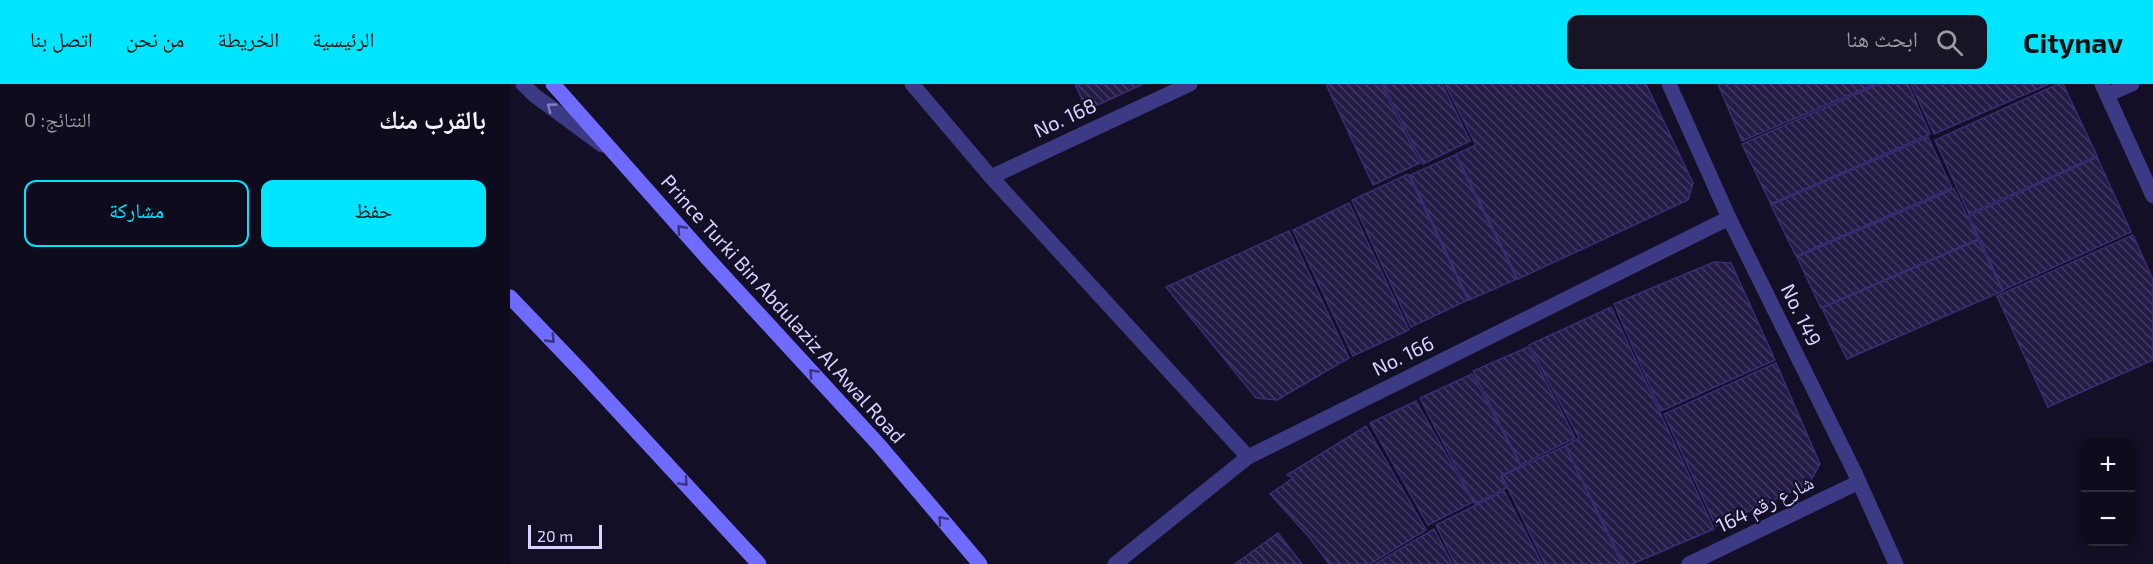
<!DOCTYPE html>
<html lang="ar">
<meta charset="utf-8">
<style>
body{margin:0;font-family:"Exo 2","Noto Naskh Arabic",sans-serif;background:#171425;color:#f1f3f6;direction:rtl}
.controls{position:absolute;right:18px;bottom:18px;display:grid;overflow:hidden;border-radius:12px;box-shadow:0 3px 9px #0003}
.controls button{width:54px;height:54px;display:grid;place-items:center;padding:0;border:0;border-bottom:2px solid #2e2b3b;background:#0e0b1c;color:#f1f3f6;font:30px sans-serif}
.scale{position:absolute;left:18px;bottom:15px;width:74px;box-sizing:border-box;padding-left:6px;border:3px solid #d9d4ff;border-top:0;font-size:16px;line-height:21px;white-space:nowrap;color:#d9d4ff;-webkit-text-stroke:4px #130f26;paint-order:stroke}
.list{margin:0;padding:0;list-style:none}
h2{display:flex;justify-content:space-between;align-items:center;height:78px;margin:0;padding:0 24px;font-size:26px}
h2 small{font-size:20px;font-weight:400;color:#9b9ba3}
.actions{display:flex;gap:12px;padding:18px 24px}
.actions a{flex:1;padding:14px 0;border:2px solid #00e5ff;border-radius:12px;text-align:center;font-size:21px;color:#00e5ff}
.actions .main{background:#00e5ff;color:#111}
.icon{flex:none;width:33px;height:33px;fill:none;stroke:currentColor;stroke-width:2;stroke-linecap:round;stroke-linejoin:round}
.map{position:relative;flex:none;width:1643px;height:480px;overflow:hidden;direction:ltr}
header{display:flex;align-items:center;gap:36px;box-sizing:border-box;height:84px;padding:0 30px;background:#00e5ff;color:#111}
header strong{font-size:28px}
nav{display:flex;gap:33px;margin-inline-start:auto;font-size:21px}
.search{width:420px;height:54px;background:#171425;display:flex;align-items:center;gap:15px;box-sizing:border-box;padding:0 21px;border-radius:12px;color:#9b9ba3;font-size:22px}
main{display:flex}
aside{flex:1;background:#0e0b1c}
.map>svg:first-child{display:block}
</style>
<header>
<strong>Citynav</strong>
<div class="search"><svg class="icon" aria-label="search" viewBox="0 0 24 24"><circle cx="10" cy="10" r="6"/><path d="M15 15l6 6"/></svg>ابحث هنا</div>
<nav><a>الرئيسية</a><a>الخريطة</a><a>من نحن</a><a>اتصل بنا</a></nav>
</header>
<main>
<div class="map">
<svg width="1643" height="480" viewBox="0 0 1643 480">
<defs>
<pattern id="building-back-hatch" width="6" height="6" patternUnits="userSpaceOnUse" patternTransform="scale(1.5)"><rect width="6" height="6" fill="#241b47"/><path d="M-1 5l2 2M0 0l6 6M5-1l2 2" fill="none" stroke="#433b63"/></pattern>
</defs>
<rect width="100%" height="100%" fill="#130f26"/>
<g fill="url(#building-back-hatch)" stroke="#3b2d73" stroke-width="1.5">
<polygon points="565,0 633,0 577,26"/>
<polygon points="816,0 871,0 910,79 863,101"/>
<polygon points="873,0 932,0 960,57 913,80"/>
<polygon points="935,0 1136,0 1183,99 1178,116 1008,195 946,70 966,61"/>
<polygon points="1208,0 1365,0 1232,57"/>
<polygon points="1369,0 1398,0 1420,50 1261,120 1232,60"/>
<polygon points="1401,0 1539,0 1424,50"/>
<polygon points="1548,0 1553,0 1587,72 1459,130 1425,56"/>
<polygon points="1418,53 1442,104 1286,172 1261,121"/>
<polygon points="945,71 1007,195 959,216 900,91"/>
<polygon points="1587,73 1621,148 1493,206 1459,132"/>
<polygon points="898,90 958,216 901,243 842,116"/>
<polygon points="1444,105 1468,155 1311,224 1287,173"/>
<polygon points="839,119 899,246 843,272 783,146"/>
<polygon points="779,147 839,274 767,316 746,314 656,203"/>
<polygon points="1623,151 1643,196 1643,276 1538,323 1487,212"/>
<polygon points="1468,156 1493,207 1337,275 1312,224"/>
<polygon points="1204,178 1221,179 1265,276 1151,327 1104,220"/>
<polygon points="1101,223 1204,445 1122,480 1114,480 1055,362 1069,354 1019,261"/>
<polygon points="1018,263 1065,354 1011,381 963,287"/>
<polygon points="1266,279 1310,380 1299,400 1206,442 1154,330"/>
<polygon points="962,290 1011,382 991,392 996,404 965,420 910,314"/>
<polygon points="906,317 963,418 918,441 860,339"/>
<polygon points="856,342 916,446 860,480 819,480 799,453 760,410 783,394 777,391"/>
<polygon points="1055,362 1112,480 1035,480 992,392"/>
<polygon points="994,407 1032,480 945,480 926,441"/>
<polygon points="924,445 942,480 865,480"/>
<polygon points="768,449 792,480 725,480"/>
</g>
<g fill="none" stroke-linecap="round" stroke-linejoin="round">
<g stroke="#3d3a85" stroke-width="15">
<polyline points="402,0 481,93 738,373"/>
<polyline points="1159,0 1219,134 1344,387 1386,480"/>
<polyline points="1592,0 1643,112"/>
<polyline points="1597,11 1622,0"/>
<polyline points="481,93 680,0"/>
<polyline points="605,480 738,373 1219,134"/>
<polyline points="1179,480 1349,398"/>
</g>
<polyline stroke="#3d3a85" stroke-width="15" points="13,0 24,11 92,61"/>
<g stroke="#6f6bff" stroke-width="15">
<polyline points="43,0 199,176 369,361 470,480"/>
<polyline points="0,213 71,287 249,480"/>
</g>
</g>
<defs><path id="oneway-chevron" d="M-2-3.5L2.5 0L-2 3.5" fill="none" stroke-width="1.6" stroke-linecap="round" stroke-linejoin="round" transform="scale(1.5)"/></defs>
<use stroke="#837fbc" href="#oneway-chevron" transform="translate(41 23) rotate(-144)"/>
<g stroke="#38347d">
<use href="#oneway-chevron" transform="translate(171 145) rotate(-132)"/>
<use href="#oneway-chevron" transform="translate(41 255) rotate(46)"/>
<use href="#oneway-chevron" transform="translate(303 289) rotate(-133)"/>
<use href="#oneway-chevron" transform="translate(174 398) rotate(47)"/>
<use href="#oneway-chevron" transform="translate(432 436) rotate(-130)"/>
</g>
<g text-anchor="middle" stroke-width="4.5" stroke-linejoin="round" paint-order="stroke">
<g font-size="20" fill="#d9d4ff" stroke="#130f26">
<text transform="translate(555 34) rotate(-25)" y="7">No. 168</text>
<text transform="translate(273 225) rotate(48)" y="7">Prince Turki Bin Abdulaziz Al Awal Road</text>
<text transform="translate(1291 231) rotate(64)" y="7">No. 149</text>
<text transform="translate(893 272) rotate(-26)" y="7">No. 166</text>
<text transform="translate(1255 420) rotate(-26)" y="7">شارع رقم 164</text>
</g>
</g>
</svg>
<div class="controls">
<button>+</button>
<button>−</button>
</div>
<div class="scale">20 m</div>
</div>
<aside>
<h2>بالقرب منك<small>النتائج: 0</small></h2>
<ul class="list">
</ul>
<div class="actions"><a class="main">حفظ</a><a>مشاركة</a></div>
</aside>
</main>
